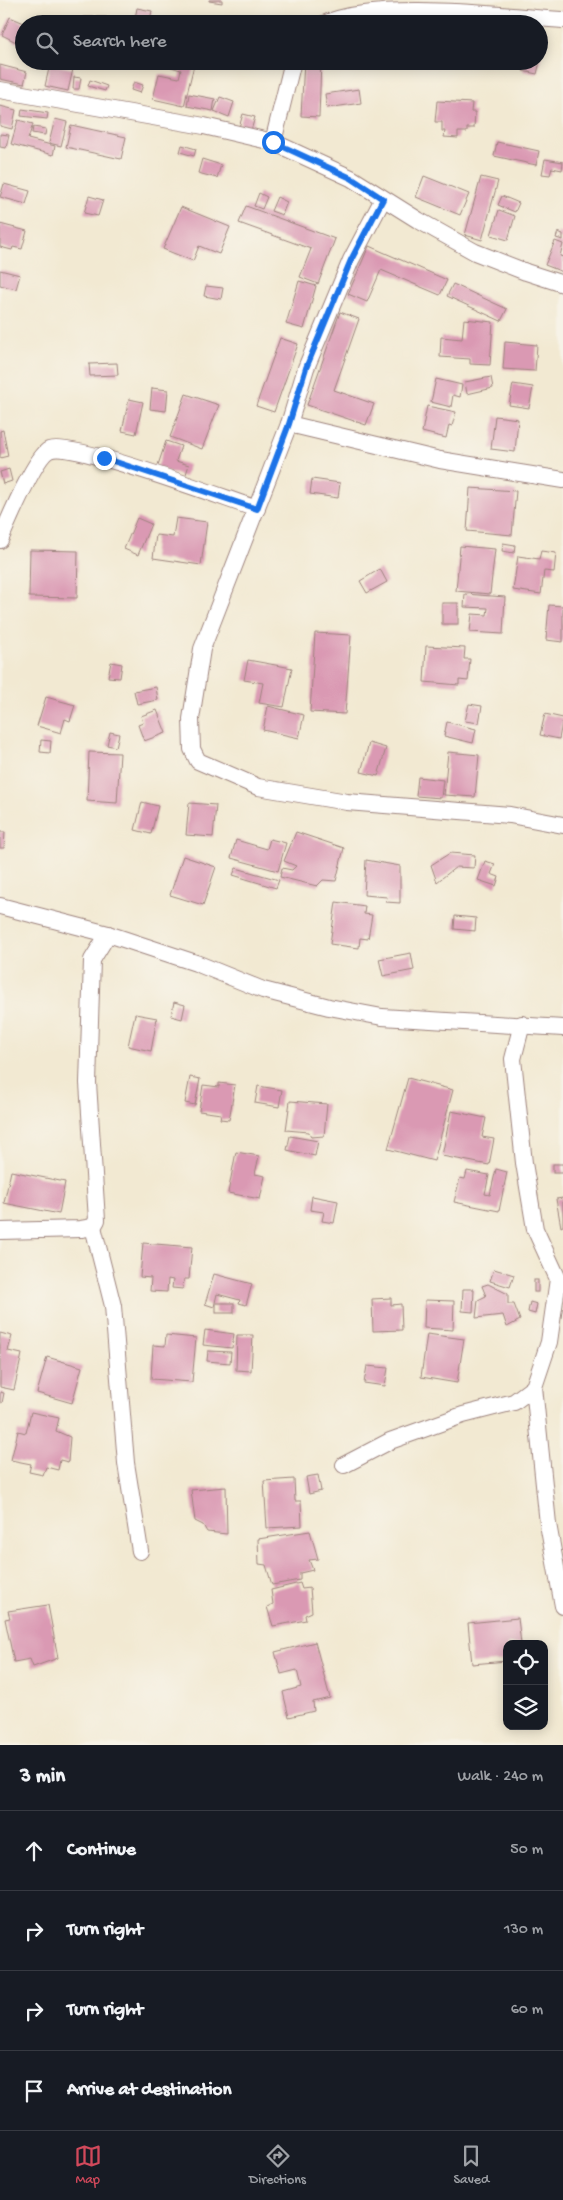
<!DOCTYPE html>
<meta charset="utf-8">
<style>
body{margin:0;font-family:"Gochi Hand",sans-serif;background:#20242c;color:#f1f3f6}
.controls{position:absolute;right:15px;bottom:15px;display:grid;overflow:hidden;border-radius:10px;box-shadow:0 2px 12px #0003}
.controls button{width:45px;height:45px;display:grid;place-items:center;padding:0;border:0;border-bottom:1px solid #363941;background:#171b24;color:#f1f3f6;font:25px sans-serif}
.stop{position:absolute;width:15px;height:15px;margin:-11px;border:4px solid #1a73e8;border-radius:50%;background:#fff}
.stop.end{background:#1a73e8;border-color:#fff;box-shadow:0 1px 5px #0008}
.list{margin:0;padding:0;list-style:none}
h2{display:flex;justify-content:space-between;align-items:center;height:65px;margin:0;padding:0 20px;font-size:21px}
h2 small{font-size:16px;font-weight:400;color:#9ea1a6}
.list li{display:grid;grid-template-columns:32px 1fr auto;gap:15px;align-items:center;box-sizing:border-box;height:80px;padding:0 20px;border-top:1px solid #363941}
.list b{display:block;font-size:19px;white-space:nowrap}
.list em{font-size:16px;font-style:normal;color:#9ea1a6}
.icon{flex:none;width:28px;height:28px;fill:none;stroke:currentColor;stroke-width:2;stroke-linecap:round;stroke-linejoin:round}
.map{position:relative;flex:none;width:563px;height:1745px;overflow:hidden}
.search{position:absolute;background:#171b24;box-shadow:0 2px 12px #0003;left:15px;right:15px;top:15px;height:55px;display:flex;align-items:center;gap:12px;box-sizing:border-box;padding:0 18px;border-radius:28px;color:#9ea1a6;font-size:19px}
.sheet{height:385px;background:#171b24}
nav{display:flex;justify-content:space-around;align-items:center;box-sizing:border-box;height:70px;border-top:1px solid #363941;background:#171b24;font-size:14px;color:#9ea1a6}
nav a{display:grid;justify-items:center;gap:2px}
nav .on{color:#d1495b}
.map>svg:first-child{display:block}
</style>
<div class="map">
<svg width="563" height="1745" viewBox="0 0 563 1745">
<rect width="100%" height="100%" fill="#f7f3e8"/>
<filter id="ink" filterUnits="userSpaceOnUse"><feTurbulence type="fractalNoise" baseFrequency=".02" numOctaves="2"/><feDisplacementMap in="SourceGraphic" scale="10" xChannelSelector="R" yChannelSelector="G"/><feConvolveMatrix kernelMatrix="1 2 1 2 8 2 1 2 1" color-interpolation-filters="sRGB"/></filter>
<filter id="wash" filterUnits="userSpaceOnUse"><feTurbulence type="fractalNoise" baseFrequency=".0096" numOctaves="4" result="noise"/><feDisplacementMap in="SourceGraphic" scale="20" xChannelSelector="R" yChannelSelector="G"/><feGaussianBlur stdDeviation="1.12" result="paint"/><feColorMatrix in="noise" values="0 0 0 0 0 0 0 0 0 0 0 0 0 0 0 0 0 1.4 0 .05"/><feComposite in="paint" operator="in"/></filter>
<g filter="url(#wash)">
<rect width="100%" height="100%" fill="#f2e9d2"/>
<g id="blocks">
<g fill="#da99b3">
<polygon points="209,0 222,0 222,3 209,1"/>
<polygon points="137,8 152,11 149,24 134,24"/>
<polygon points="10,17 24,23 24,31 18,43 2,35"/>
<rect x="84" y="17" width="22" height="7"/>
<polygon points="539,52 542,53 537,74 523,71 525,61 539,61"/>
<polygon points="172,61 195,61 184,106 153,99 159,74 179,78 181,70 171,67"/>
<polygon points="225,61 240,61 239,65"/>
<polygon points="304,61 321,61 319,117 301,116"/>
<polygon points="50,64 73,69 68,91 45,86"/>
<polygon points="0,65 27,72 24,84 0,79"/>
<polygon points="74,77 81,78 79,89 73,89"/>
<polygon points="90,80 107,86 105,91 88,86"/>
<polygon points="134,82 143,85 140,93 131,90"/>
<polygon points="359,89 361,103 327,108 325,94"/>
<polygon points="189,94 215,99 213,111 187,106"/>
<polygon points="220,97 234,102 229,117 214,111"/>
<polygon points="437,101 472,103 471,112 475,112 474,128 467,128 467,132 458,132 458,138 444,137 445,131 442,131 442,122 435,122"/>
<polygon points="0,106 16,110 12,129 0,126"/>
<polygon points="22,109 48,113 47,119 21,116"/>
<polygon points="243,114 255,117 249,137 237,134"/>
<polygon points="55,119 67,122 61,146 49,143"/>
<polygon points="18,120 33,124 28,139 55,146 53,155 11,144"/>
<polygon points="71,125 126,137 121,159 66,147"/>
<polygon points="33,127 46,129 45,135 32,133"/>
<polygon points="0,134 9,135 6,148 0,147"/>
<polygon points="497,142 539,151 536,165 494,156"/>
<polygon points="182,145 196,149 194,156 180,152"/>
<polygon points="202,159 221,165 217,178 198,173"/>
<polygon points="545,159 563,162 562,170 552,168 550,175 542,174"/>
<polygon points="424,176 469,194 460,215 416,197"/>
<polygon points="481,177 498,181 482,240 465,235"/>
<polygon points="4,184 30,191 26,204 0,197"/>
<polygon points="259,193 267,197 262,209 254,206"/>
<polygon points="89,196 103,200 98,216 84,213"/>
<polygon points="502,196 519,203 515,212 498,205"/>
<polygon points="277,197 287,202 282,215 271,211"/>
<polygon points="246,206 335,239 318,284 300,277 311,249 239,223"/>
<polygon points="181,207 230,227 219,254 199,246 193,261 163,249"/>
<polygon points="499,210 515,216 508,240 491,235"/>
<polygon points="0,224 27,231 22,249 13,247 12,250 0,247"/>
<polygon points="558,232 563,234 563,240 556,238"/>
<polygon points="555,241 563,244 560,256 563,257 563,272 545,265"/>
<polygon points="369,246 447,280 440,295 381,270 367,302 348,294"/>
<polygon points="0,270 20,275 16,289 0,285"/>
<polygon points="299,281 316,286 304,329 286,324"/>
<polygon points="453,284 507,309 501,321 447,296"/>
<polygon points="206,286 223,288 221,299 204,296"/>
<polygon points="340,312 359,319 334,390 374,404 366,425 307,405"/>
<polygon points="464,319 493,322 490,365 470,364 470,359 440,357 441,337 462,339"/>
<polygon points="280,338 298,344 274,412 256,406"/>
<polygon points="505,342 537,345 535,371 503,369"/>
<polygon points="117,363 118,375 90,376 89,364"/>
<polygon points="491,377 493,388 467,394 465,382"/>
<polygon points="436,379 462,385 460,397 453,395 451,407 431,402"/>
<polygon points="513,384 533,387 529,408 509,405"/>
<polygon points="152,388 168,390 166,411 150,409"/>
<polygon points="186,394 219,405 202,449 170,437"/>
<polygon points="129,399 143,402 136,434 122,431"/>
<polygon points="427,406 456,412 452,426 449,425 446,438 422,432"/>
<polygon points="495,416 518,419 515,452 491,449"/>
<polygon points="3,430 8,456 0,458 0,431"/>
<polygon points="166,441 181,446 176,461 189,465 185,477 157,468"/>
<polygon points="9,469 12,481 3,484 0,472"/>
<polygon points="312,479 340,483 338,498 310,494"/>
<polygon points="470,488 516,491 512,535 467,531"/>
<polygon points="137,518 151,524 138,555 124,549"/>
<polygon points="176,518 207,522 201,565 153,558 156,535 173,537"/>
<polygon points="503,543 515,545 514,553 502,551"/>
<polygon points="460,546 495,549 490,594 456,591"/>
<polygon points="30,550 78,551 77,598 29,597"/>
<polygon points="541,551 556,553 554,572 544,571 541,594 513,590 518,556 539,559"/>
<polygon points="380,569 387,582 367,593 360,581"/>
<polygon points="465,594 505,597 503,634 470,632 472,614 487,615 488,608 464,607"/>
<rect x="442" y="603" width="16" height="21"/>
<polygon points="549,605 563,606 563,642 546,640"/>
<polygon points="315,633 351,635 345,714 310,712"/>
<polygon points="426,646 465,648 464,659 470,659 468,681 459,680 459,685 424,682"/>
<polygon points="248,660 292,668 284,707 259,703 263,683 244,680"/>
<polygon points="111,662 122,664 120,678 108,677"/>
<polygon points="156,687 158,700 137,704 134,691"/>
<polygon points="46,697 75,705 70,721 65,719 61,733 37,726"/>
<polygon points="469,704 482,706 479,723 465,721"/>
<polygon points="268,706 304,715 299,738 263,730"/>
<polygon points="157,710 166,733 144,741 138,725 143,723 141,716"/>
<polygon points="545,714 563,718 559,739 540,735"/>
<polygon points="447,722 476,729 473,743 444,736"/>
<polygon points="110,732 119,734 116,747 107,745"/>
<polygon points="41,740 51,741 50,753 40,752"/>
<polygon points="369,743 386,748 378,776 361,772"/>
<polygon points="89,752 120,753 117,803 87,801"/>
<polygon points="448,752 479,755 475,797 444,795"/>
<polygon points="418,777 443,780 441,798 416,796"/>
<polygon points="142,802 158,806 151,834 135,830"/>
<polygon points="189,803 216,805 213,837 186,835"/>
<polygon points="0,832 5,832 4,848 0,848"/>
<polygon points="296,832 344,848 336,881 323,880 317,886 280,877 282,868 292,870 296,866 284,861"/>
<polygon points="270,839 286,843 278,871 231,858 236,840 267,849"/>
<polygon points="450,853 475,855 474,868 456,867 437,882 431,865"/>
<polygon points="183,856 216,867 203,905 170,895"/>
<polygon points="366,860 400,866 400,903 386,902 387,897 364,895"/>
<polygon points="485,861 495,864 491,874 499,877 496,886 478,880"/>
<polygon points="236,868 279,880 276,888 233,875"/>
<polygon points="336,902 365,906 364,914 372,915 368,939 360,938 359,948 330,944"/>
<polygon points="455,916 476,918 475,931 454,929"/>
<polygon points="411,953 414,970 383,976 379,959"/>
<polygon points="174,1002 185,1005 182,1019 171,1016"/>
<polygon points="135,1014 157,1018 151,1051 128,1046"/>
<polygon points="190,1077 200,1079 195,1105 185,1103"/>
<polygon points="408,1078 453,1090 434,1161 388,1149"/>
<polygon points="219,1083 235,1085 229,1120 220,1119 221,1114 199,1111 203,1085 219,1087"/>
<polygon points="258,1086 282,1090 279,1107 255,1103"/>
<polygon points="290,1101 327,1104 324,1136 311,1137 309,1132 286,1130"/>
<polygon points="451,1111 486,1118 482,1137 494,1139 489,1165 442,1156"/>
<polygon points="290,1136 318,1141 315,1156 287,1150"/>
<polygon points="236,1152 259,1156 255,1174 265,1176 260,1199 228,1193"/>
<rect x="553" y="1164" width="10" height="9"/>
<polygon points="496,1169 507,1172 499,1211 454,1202 460,1178 465,1179 467,1171 489,1175 485,1194 490,1195"/>
<polygon points="11,1171 65,1182 59,1214 4,1203"/>
<polygon points="312,1196 338,1201 334,1223 322,1221 324,1212 310,1210"/>
<polygon points="563,1198 563,1226 561,1227 556,1199"/>
<polygon points="143,1243 192,1247 189,1279 184,1279 183,1289 172,1288 173,1280 168,1279 167,1292 150,1291 151,1278 140,1277"/>
<polygon points="494,1269 514,1275 510,1287 490,1281"/>
<polygon points="214,1274 252,1284 246,1305 239,1303 240,1300 217,1294 214,1307 205,1304"/>
<rect x="534" y="1280" width="4" height="12"/>
<polygon points="488,1284 508,1294 508,1304 514,1304 520,1320 507,1327 503,1315 476,1318 478,1300 486,1296 482,1286"/>
<polygon points="463,1289 474,1289 473,1312 462,1311"/>
<polygon points="391,1298 391,1305 401,1304 402,1330 373,1331 372,1299"/>
<polygon points="425,1300 454,1301 453,1330 424,1328"/>
<polygon points="530,1302 537,1304 535,1314 528,1312"/>
<rect x="216" y="1303" width="18" height="10"/>
<polygon points="205,1330 234,1334 232,1348 203,1345"/>
<polygon points="0,1333 12,1336 8,1351 22,1354 14,1390 0,1387"/>
<polygon points="427,1334 464,1339 457,1383 421,1377"/>
<polygon points="166,1335 196,1338 192,1382 151,1379 153,1345 165,1346"/>
<polygon points="237,1335 253,1335 251,1371 236,1370"/>
<polygon points="208,1351 231,1352 230,1363 207,1361"/>
<polygon points="47,1357 82,1367 72,1403 37,1393"/>
<polygon points="367,1366 388,1368 385,1386 364,1383"/>
<polygon points="0,1392 4,1393 2,1403 0,1402"/>
<polygon points="31,1412 59,1418 56,1431 70,1437 68,1462 60,1460 58,1470 46,1467 43,1475 29,1472 31,1464 11,1460 18,1431 26,1433"/>
<polygon points="318,1475 321,1491 309,1494 306,1477"/>
<polygon points="294,1479 295,1501 301,1501 302,1526 267,1528 264,1481"/>
<polygon points="226,1487 227,1534 207,1532 203,1525 195,1521 191,1490"/>
<polygon points="310,1531 318,1559 309,1560 313,1570 300,1573 300,1580 272,1585 266,1565 259,1564 258,1539"/>
<polygon points="300,1583 302,1589 310,1588 312,1612 305,1615 306,1620 273,1626 267,1607 273,1604 271,1590"/>
<polygon points="48,1605 58,1658 33,1667 30,1659 14,1662 5,1619 10,1618 8,1611"/>
<polygon points="518,1618 521,1644 507,1644 507,1661 472,1664 468,1623"/>
<polygon points="315,1642 330,1698 313,1702 314,1711 289,1717 283,1692 301,1687 297,1670 281,1674 275,1652"/>
</g>
</g>
</g>
<g filter="url(#ink)">
<use href="#blocks" fill-opacity="0" stroke="#9e847e" stroke-width="1"/>
<g fill="none" stroke-linecap="round" stroke-linejoin="round">
<defs>
<g id="minor">
<path d="M324 24C377 0 503 16 563 20"/>
<polyline points="0,90 204,126 273,142 351,178 418,220 475,252 526,272 563,284"/>
<polyline points="273,142 293,61"/>
<polyline points="383,199 351,260 306,368 289,424 202,649 191,719 192,749 198,761 258,787 347,802 510,815 563,825"/>
<polyline points="289,424 440,460 563,480"/>
<path d="M0 540C7 524 35 457 49 450 71 440 226 499 257 509"/>
<polyline points="0,906 108,934 196,963 263,990 329,1007 382,1017 563,1028"/>
<polyline points="93,1227 113,1306 126,1463 140,1551"/>
<polyline points="0,1231 81,1229 93,1227 97,1220 88,1083 92,960 108,934"/>
<polyline points="534,1387 548,1524 563,1606"/>
<polyline points="344,1465 390,1441 463,1415 514,1402 534,1387 549,1342 558,1279 535,1229 524,1163 513,1059 522,1024"/>
</g>
</defs>
<use href="#minor" stroke="#9e847e" stroke-width="18"/>
<use href="#minor" stroke="#fff" stroke-width="16"/>
</g>
</g>
<g fill="none" stroke-linecap="round" stroke-linejoin="round" filter="url(#ink)">
<polyline stroke="#1a73e8" stroke-width="6" points="104,458 257,509 289,424 306,368 351,260 383,199 351,178 273,142"/>
</g>
</svg>
<div class="controls">
<button><svg class="icon" aria-label="locate" viewBox="0 0 24 24"><circle cx="12" cy="12" r="6"/><path d="M12 2v4M12 18v4M2 12h4M18 12h4"/></svg></button>
<button><svg class="icon" aria-label="layers" viewBox="0 0 24 24"><path d="M12 4l9 5-9 5-9-5zM3 14l9 5 9-5"/></svg></button>
</div>
<div class="stop" style="left:273px;top:142px"></div>
<div class="stop end" style="left:104px;top:458px"></div>
<div class="search"><svg class="icon" aria-label="search" viewBox="0 0 24 24"><circle cx="10" cy="10" r="6"/><path d="M15 15l6 6"/></svg>Search here</div>
</div>
<section class="sheet">
<h2>3 min<small>Walk · 240 m</small></h2>
<ul class="list">
<li><svg class="icon" aria-label="ahead" viewBox="0 0 24 24"><path d="M12 20V5M6 11l6-6 6 6"/></svg><div><b>Continue</b></div><em>50 m</em></li>
<li><svg class="icon" aria-label="right" viewBox="0 0 24 24"><path d="M7 20v-9h11M14 6l5 5-5 5"/></svg><div><b>Turn right</b></div><em>130 m</em></li>
<li><svg class="icon" aria-label="right" viewBox="0 0 24 24"><path d="M7 20v-9h11M14 6l5 5-5 5"/></svg><div><b>Turn right</b></div><em>60 m</em></li>
<li><svg class="icon" aria-label="arrive" viewBox="0 0 24 24"><path d="M6 21V4h12l-3 4 3 4H6"/></svg><div><b>Arrive at destination</b></div></li>
</ul>
</section>
<nav>
<a class="on"><svg class="icon" aria-label="map" viewBox="0 0 24 24"><path d="M3 6l6-2 6 2 6-2v14l-6 2-6-2-6 2zM9 4v14M15 6v14"/></svg>Map</a>
<a><svg class="icon" aria-label="directions" viewBox="0 0 24 24"><path d="M12 3l9 9-9 9-9-9zM9 14v-3h6M13 9l2 2-2 2"/></svg>Directions</a>
<a><svg class="icon" aria-label="saved" viewBox="0 0 24 24"><path d="M7 4h10v16l-5-4-5 4z"/></svg>Saved</a>
</nav>
